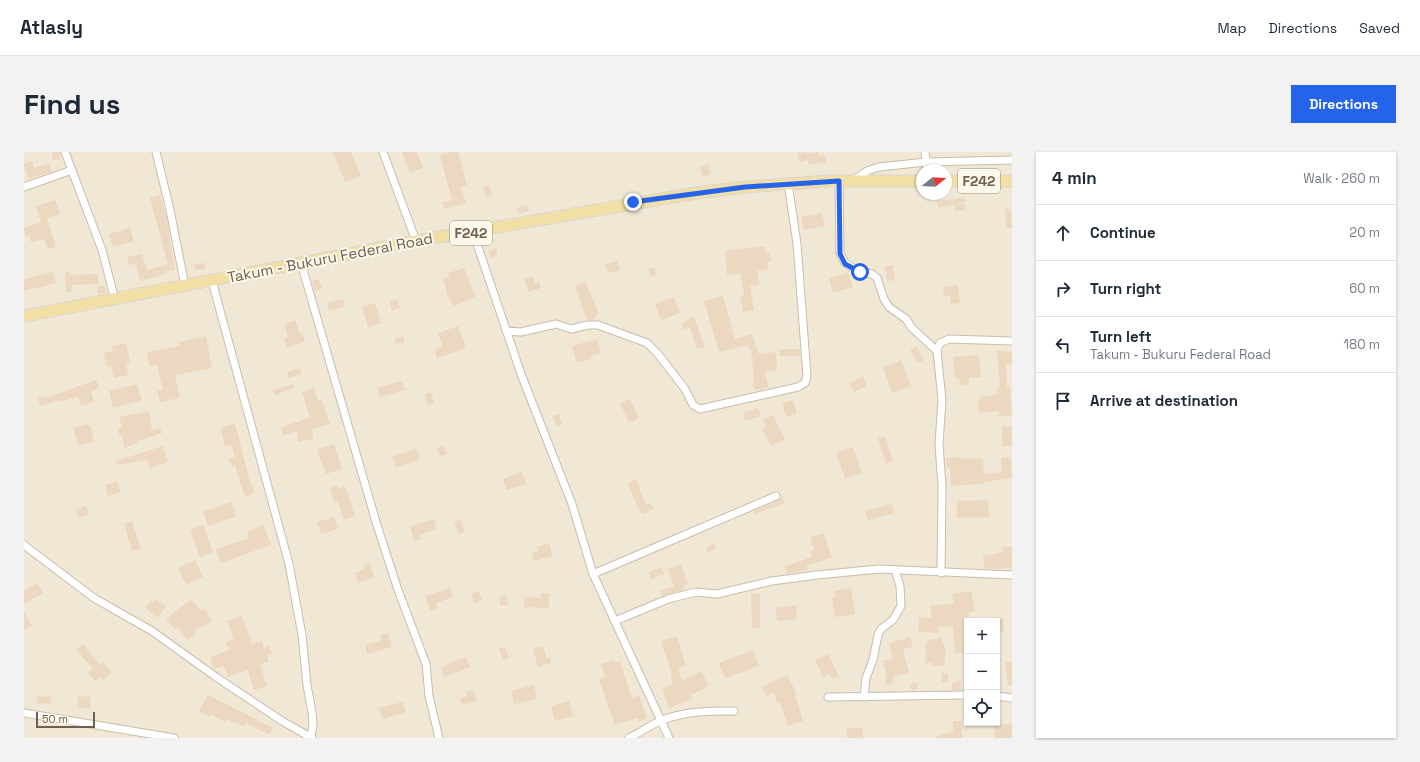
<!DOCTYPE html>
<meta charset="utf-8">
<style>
body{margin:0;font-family:"Space Grotesk",sans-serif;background:#f2f2f3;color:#1f2937}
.controls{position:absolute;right:12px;bottom:12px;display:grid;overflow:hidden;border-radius:0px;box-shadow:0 1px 3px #0004}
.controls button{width:36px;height:36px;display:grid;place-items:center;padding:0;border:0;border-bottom:1px solid #e0e1e3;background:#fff;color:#1f2937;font:20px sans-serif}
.compass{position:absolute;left:892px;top:12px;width:36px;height:36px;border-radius:50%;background:#fff;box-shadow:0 1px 3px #0004;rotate:72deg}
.scale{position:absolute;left:12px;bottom:10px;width:59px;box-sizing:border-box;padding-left:4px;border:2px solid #705e4e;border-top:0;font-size:11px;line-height:14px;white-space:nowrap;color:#705e4e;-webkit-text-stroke:3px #fdf8ec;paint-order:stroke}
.stop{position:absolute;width:12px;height:12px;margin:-9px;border:3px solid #2563eb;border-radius:50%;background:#fff}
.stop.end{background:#2563eb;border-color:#fff;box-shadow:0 1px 4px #0008}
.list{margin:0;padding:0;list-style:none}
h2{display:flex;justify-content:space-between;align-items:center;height:52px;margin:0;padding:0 16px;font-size:17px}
h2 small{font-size:13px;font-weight:400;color:#747a83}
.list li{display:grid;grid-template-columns:26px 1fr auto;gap:12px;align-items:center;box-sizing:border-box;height:56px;padding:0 16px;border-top:1px solid #e0e1e3}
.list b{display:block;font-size:15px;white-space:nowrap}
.list p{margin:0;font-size:13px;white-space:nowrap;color:#747a83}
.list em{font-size:13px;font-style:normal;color:#747a83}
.icon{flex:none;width:22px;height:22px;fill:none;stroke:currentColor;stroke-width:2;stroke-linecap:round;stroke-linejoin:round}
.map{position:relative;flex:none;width:988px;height:586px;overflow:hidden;border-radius:0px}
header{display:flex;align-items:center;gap:24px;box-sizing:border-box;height:56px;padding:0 20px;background:#fff;border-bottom:1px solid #e0e1e3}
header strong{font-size:19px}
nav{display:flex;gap:22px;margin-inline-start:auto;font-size:14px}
.intro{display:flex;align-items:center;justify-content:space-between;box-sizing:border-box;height:96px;padding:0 24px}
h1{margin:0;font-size:28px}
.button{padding:10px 18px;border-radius:0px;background:#2563eb;color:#fff;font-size:14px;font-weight:700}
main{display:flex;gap:24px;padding:0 24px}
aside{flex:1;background:#fff;border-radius:0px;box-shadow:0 1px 3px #0004}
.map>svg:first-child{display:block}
</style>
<header>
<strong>Atlasly</strong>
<nav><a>Map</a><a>Directions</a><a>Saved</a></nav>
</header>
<div class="intro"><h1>Find us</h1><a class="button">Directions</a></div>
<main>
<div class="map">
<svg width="988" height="586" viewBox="0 0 988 586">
<rect width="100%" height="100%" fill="#faf5e6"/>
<path fill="#f0e7d5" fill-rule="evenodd" d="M0 0H988V586H0ZM898 18H922V42H898ZM943 469H973V571H943Z"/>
<g fill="#ecd8c0">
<polygon points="28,0 36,0 37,7 29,8"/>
<polygon points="309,0 327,0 337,24 321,30"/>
<polygon points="378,0 393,0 399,16 386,21"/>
<polygon points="429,0 434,0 443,33 437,35 442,51 420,57 419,50 428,48 416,3"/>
<polygon points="782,0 782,2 794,0 795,4 801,3 802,10 785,13 784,8 776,10 773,1"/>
<polygon points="8,9 10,16 25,11 28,20 4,27 0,12"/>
<polygon points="684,12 687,22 679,25 676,15"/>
<polygon points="465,33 468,43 462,45 459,35"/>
<polygon points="136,43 143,68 151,118 141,119 142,122 116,129 112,112 105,113 103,105 118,102 123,118 144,112 126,46"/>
<polygon points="941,46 941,50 914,56 913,49"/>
<polygon points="31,48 36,62 23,66 32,95 24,97 20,87 7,90 5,84 1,85 0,76 17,70 12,54"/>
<polygon points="931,52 941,52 941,58 931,59"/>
<polygon points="503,53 505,59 495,62 493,56"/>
<polygon points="981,57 987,57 988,76 982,76"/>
<polygon points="798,61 801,74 780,78 777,65"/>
<polygon points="106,76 110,89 89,95 85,82"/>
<polygon points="741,94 742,102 746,101 748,109 743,109 744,117 733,119 736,133 726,134 730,158 719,160 716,144 720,143 716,121 703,123 701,99"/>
<polygon points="472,96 474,103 466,106 464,99"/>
<polygon points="593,109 596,118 584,121 581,112"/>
<polygon points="180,111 181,117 171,118 170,112"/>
<polygon points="869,113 871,128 863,129 861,114"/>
<polygon points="630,115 633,123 627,125 624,117"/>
<polygon points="440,116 451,145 430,154 422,140 423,139 419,127 425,125 424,121"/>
<polygon points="29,120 32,131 0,139 0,127"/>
<polygon points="41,120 46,120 46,123 74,122 74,132 47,133 48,140 42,141"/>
<polygon points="824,121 829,135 809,141 805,126"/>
<polygon points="509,124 511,131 515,130 517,136 504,140 500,127"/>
<polygon points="295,127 298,137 291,139 288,129"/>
<polygon points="561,129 575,162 571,163 572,166 568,168 563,168 551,134"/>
<polygon points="934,133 936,151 927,152 926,143 920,144 919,135"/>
<polygon points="74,134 81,134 82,141 74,142"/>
<polygon points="699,144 711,187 728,182 735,202 752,200 753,218 740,220 745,235 731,239 728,231 730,230 727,197 725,198 724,193 695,200 680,149"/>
<polygon points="650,145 656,161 637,168 631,152"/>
<polygon points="319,147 321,154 305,159 303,151"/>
<polygon points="373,147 376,156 368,159 365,149"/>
<polygon points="351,151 357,171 344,175 338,155"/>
<polygon points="670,165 681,195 673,197 666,175 660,178 657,171"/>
<polygon points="271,168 276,182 278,181 281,189 263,196 260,186 264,185 260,172"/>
<polygon points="434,174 442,196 413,206 410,198 419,194 414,181"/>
<polygon points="182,184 188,216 151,223 156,246 136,250 133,239 139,238 133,212 125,214 123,200 156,194 155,190"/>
<polygon points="379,184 381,191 372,192 371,186"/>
<polygon points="573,187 577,201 566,204 567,207 553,211 548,194"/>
<polygon points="102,191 106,210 102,211 104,223 90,226 87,214 83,215 80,201 89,199 88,194"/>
<polygon points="893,195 900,208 894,211 886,198"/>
<rect x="756" y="197" width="20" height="7"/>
<polygon points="973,198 988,200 988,212 982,211 983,235 986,234 988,263 975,264 975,259 955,261 954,249 957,249 956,245 974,242 973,235 976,235"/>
<polygon points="955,203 957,225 945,226 945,232 936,233 935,226 931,226 929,205"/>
<polygon points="877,208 887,234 868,241 859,215"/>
<polygon points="276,216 277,222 265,226 263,220"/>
<polygon points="839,224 843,234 830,240 825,231"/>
<polygon points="72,228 75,236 67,239 70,250 57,254 54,244 37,250 36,248 16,254 14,246 24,245"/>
<polygon points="378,229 381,238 356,245 353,236"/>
<polygon points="113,232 118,248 89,256 85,239"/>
<polygon points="269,232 270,236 251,243 249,238"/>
<polygon points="290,236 294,249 298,248 306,272 288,277 289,287 274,290 273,279 259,283 257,275 286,266 278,240"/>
<polygon points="407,240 410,251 404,253 401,242"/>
<polygon points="606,247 615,266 605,271 596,251"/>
<polygon points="769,248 773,262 762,265 758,251"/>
<polygon points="734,256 737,264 721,269 719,261"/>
<polygon points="125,259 128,278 136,276 138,281 113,289 113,291 100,296 98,283 95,283 94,275 98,275 95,265"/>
<polygon points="535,262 538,272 532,274 529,264"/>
<polygon points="749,263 761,288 747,294 738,276 742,275 739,268"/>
<polygon points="211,271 227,334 228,333 231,341 221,345 211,314 208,315 205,307 211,305 208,293 201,294 196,276"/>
<polygon points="64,272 65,274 67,274 70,290 54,294 49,275"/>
<polygon points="978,274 988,275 988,294 978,294"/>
<polygon points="861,284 869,309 862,312 854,286"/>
<polygon points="310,292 318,317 302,322 293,297"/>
<polygon points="139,294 144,310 126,316 123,308 93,313 92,309"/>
<polygon points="420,294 423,302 416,304 413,296"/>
<polygon points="829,295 838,321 821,327 812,301"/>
<polygon points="392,297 396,307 372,315 368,305"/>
<polygon points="937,305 937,307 959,306 960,322 978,320 977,306 987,305 988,326 960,330 960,332 927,334 926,316 923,316 922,306"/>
<polygon points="498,320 502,332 483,338 479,327"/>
<polygon points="612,327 622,353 627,351 630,357 618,362 614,356 604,331"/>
<polygon points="93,329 97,340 84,344 81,333"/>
<polygon points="313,333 314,337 321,334 331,364 320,368 314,349 310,351 306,336"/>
<polygon points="758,343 760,351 731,362 730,359 754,349"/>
<polygon points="964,348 965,365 933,366 933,349"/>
<polygon points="207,350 212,364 184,374 179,360"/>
<polygon points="868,352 870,361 844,368 841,359"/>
<polygon points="62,354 65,363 55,366 52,358"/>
<polygon points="310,365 314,377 297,382 293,370"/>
<polygon points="410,367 412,377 396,382 397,387 390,389 386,374"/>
<polygon points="437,367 441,380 435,382 430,370"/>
<polygon points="108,369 117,397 108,399 100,372"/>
<polygon points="179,373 189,400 176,405 166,378"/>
<polygon points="240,373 247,393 197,411 192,397 225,386 223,380"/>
<polygon points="800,381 808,406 783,413 784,418 763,422 761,414 788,405 786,399 790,398 786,385"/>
<polygon points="525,391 529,404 510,409 508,401 514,399 513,395"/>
<polygon points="690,392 692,397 684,400 682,395"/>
<polygon points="979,395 988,395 988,416 961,417 959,404 979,400"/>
<polygon points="171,408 179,425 162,433 154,416"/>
<polygon points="346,411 350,425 334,431 331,421 341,417 340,413"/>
<polygon points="657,412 664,432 659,433 661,438 638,444 636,439 650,434 644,417"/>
<polygon points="638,415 640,422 627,427 624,420"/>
<polygon points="13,431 19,441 0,452 0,439"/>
<polygon points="426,436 429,445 412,451 414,456 406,459 401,444"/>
<polygon points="827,436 831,462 811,465 808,446 811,445 810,439"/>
<polygon points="455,439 458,448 450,451 447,442"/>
<polygon points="947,439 951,459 944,461 945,465 940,466 939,490 943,490 943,500 931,501 929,474 914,475 916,481 894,480 895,465 907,466 907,453 930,452 928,442"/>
<polygon points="517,441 525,441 525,456 500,455 501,445 517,446"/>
<polygon points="727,442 736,442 736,476 728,476"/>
<polygon points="483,443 484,453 476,453 476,444"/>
<polygon points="131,447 142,454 134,466 121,456 126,449 128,450"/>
<polygon points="167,447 177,459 181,457 188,470 170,478 172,481 164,488 153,475 151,477 142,467"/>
<polygon points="772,453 773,467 753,469 752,456"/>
<polygon points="0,459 8,474 0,478"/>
<polygon points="218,464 228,492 238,489 240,496 245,494 248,502 243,503 245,510 236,512 243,534 230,538 224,518 204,525 200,514 190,517 186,505 205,498 202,490 210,487 203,469"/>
<polygon points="973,465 979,465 980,480 973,481"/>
<polygon points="364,481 368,495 343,502 341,493 358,488 356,483"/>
<polygon points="653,484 662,514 654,516 658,529 677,519 685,534 667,543 668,547 645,556 638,537 649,532 646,524 648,523 637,489"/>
<polygon points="886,485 889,495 879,497 885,521 869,525 868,533 861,532 862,521 859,509 869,507 865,491"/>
<polygon points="917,485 922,501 920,514 908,514 908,511 901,511 902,490"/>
<polygon points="59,492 76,513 79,510 88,520 79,528 76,525 71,529 64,521 69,517 52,497"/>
<polygon points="519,494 523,506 526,505 527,511 514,515 509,497"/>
<polygon points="481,495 485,506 479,508 475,497"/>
<polygon points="729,498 735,514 701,526 695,511"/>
<polygon points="804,502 815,525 808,527 806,522 799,525 791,508"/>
<polygon points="442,505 446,515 420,525 417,515"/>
<polygon points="590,508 591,511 596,509 608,546 615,543 623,566 614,570 613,566 591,573 575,528 581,525 577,512"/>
<polygon points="988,509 988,533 984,533 981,510"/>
<polygon points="917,521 924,521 924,530 918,530"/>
<polygon points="763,523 773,542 771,543 779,569 764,574 756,550 754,551 749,541 742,544 738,535"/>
<polygon points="931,529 937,529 937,538 928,538 928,531 931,531"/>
<polygon points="886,531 894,531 894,537 887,538"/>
<polygon points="510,533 513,547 490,552 487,539"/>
<polygon points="450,538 453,549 438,553 436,546 443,544 442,540"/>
<polygon points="184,543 249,576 245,583 222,571 220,575 203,567 201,570 187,562 186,565 175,559"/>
<polygon points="13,544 27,545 27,552 13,551"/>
<polygon points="54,544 67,545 66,557 53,555"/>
<polygon points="545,549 549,564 531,569 527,554"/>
<polygon points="379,550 382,560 359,567 355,556"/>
<polygon points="929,569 938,569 938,586 912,586 912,585 929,579"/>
<polygon points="971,572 988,573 988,586 970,586"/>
<rect x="823" y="576" width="16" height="10"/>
</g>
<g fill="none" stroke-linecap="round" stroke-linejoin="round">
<defs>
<g id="street">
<polyline points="41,0 78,98 91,148"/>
<polyline points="132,0 146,58 161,134"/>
<polyline points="359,0 392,89"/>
<polyline points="901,0 903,18"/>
<polyline points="830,28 843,19 855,15 902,10 988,8"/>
<polyline points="815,29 816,101 821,111 836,120 848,122 853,126 860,147 865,155 882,167 888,176 913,199"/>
<polyline points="0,35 48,18"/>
<polyline points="449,80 497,222 548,352 569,422 645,586"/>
<polyline points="277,111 352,370 374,438 402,512 405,544 415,586"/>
<polyline points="188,129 265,412 278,483 283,533 288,560 289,572 287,585"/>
<polyline points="482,179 497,180 532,172 547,177 564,173 574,173 623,191 634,202 661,237 669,253 676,257 774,235 781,231 783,224 773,92 764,31"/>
<polyline points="0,393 70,446 128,479 192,525 258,569 288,586"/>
<polyline points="917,421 918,334 915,292 918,248 913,199 916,191 925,187 988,189"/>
<polyline points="569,422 752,344"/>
<polyline points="591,469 644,447 672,440 693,442 748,429 793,423 855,417 988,423"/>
<polyline points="973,544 988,546"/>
<polyline points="804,545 943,543"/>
<polyline points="840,545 842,526 849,508 854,483 857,477 869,468 877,454 876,434 871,418"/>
<polyline points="0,561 150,586"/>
<path d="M605 586C615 581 625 574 636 569 660 559 685 559 710 559"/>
</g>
<g id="primary">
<polyline points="922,29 988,29"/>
<polyline points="0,164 392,89 672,41 721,35 805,29 898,29"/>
</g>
</defs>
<use href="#street" stroke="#cabdad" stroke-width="9"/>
<use href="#primary" stroke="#dad5d1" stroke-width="13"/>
<use href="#street" stroke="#fff" stroke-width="7"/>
<use href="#primary" stroke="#f1dfa5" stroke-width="11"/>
</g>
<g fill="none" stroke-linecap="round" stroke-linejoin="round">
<polyline stroke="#2563eb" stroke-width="5" points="609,50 721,35 815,29 816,102 821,112 836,120"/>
</g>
<g text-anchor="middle" stroke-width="4" stroke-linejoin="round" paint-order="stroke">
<g fill="#fdf8ec" stroke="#9a8c7d" stroke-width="1">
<rect x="934" y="17" width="42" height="24" rx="3"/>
<rect x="426" y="69" width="42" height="24" rx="3"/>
</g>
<g font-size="14" font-weight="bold" fill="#705e4e">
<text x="955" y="34">F242</text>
<text x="447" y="86">F242</text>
</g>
<g font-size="15" fill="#705e4e" stroke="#fdf8ec">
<text transform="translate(306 106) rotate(-11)" y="5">Takum - Bukuru Federal Road</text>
</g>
</g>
</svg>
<div class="controls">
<button>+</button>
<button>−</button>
<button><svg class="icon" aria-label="locate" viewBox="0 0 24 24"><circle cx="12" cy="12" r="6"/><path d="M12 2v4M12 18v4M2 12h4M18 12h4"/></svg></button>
</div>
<svg class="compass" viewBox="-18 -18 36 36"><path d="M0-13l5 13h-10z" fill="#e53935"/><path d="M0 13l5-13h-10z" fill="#747a83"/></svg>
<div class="scale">50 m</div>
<div class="stop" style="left:836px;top:120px"></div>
<div class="stop end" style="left:609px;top:50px"></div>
</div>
<aside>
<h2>4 min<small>Walk · 260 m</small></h2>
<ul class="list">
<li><svg class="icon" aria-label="ahead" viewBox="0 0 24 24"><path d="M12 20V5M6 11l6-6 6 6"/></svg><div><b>Continue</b></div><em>20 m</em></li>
<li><svg class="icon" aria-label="right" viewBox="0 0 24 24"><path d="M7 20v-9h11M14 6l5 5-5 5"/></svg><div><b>Turn right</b></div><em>60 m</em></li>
<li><svg class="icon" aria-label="left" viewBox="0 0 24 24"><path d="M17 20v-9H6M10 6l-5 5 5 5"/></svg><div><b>Turn left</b><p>Takum - Bukuru Federal Road</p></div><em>180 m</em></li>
<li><svg class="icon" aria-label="arrive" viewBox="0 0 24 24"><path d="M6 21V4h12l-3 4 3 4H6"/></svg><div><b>Arrive at destination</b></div></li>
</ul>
</aside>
</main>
